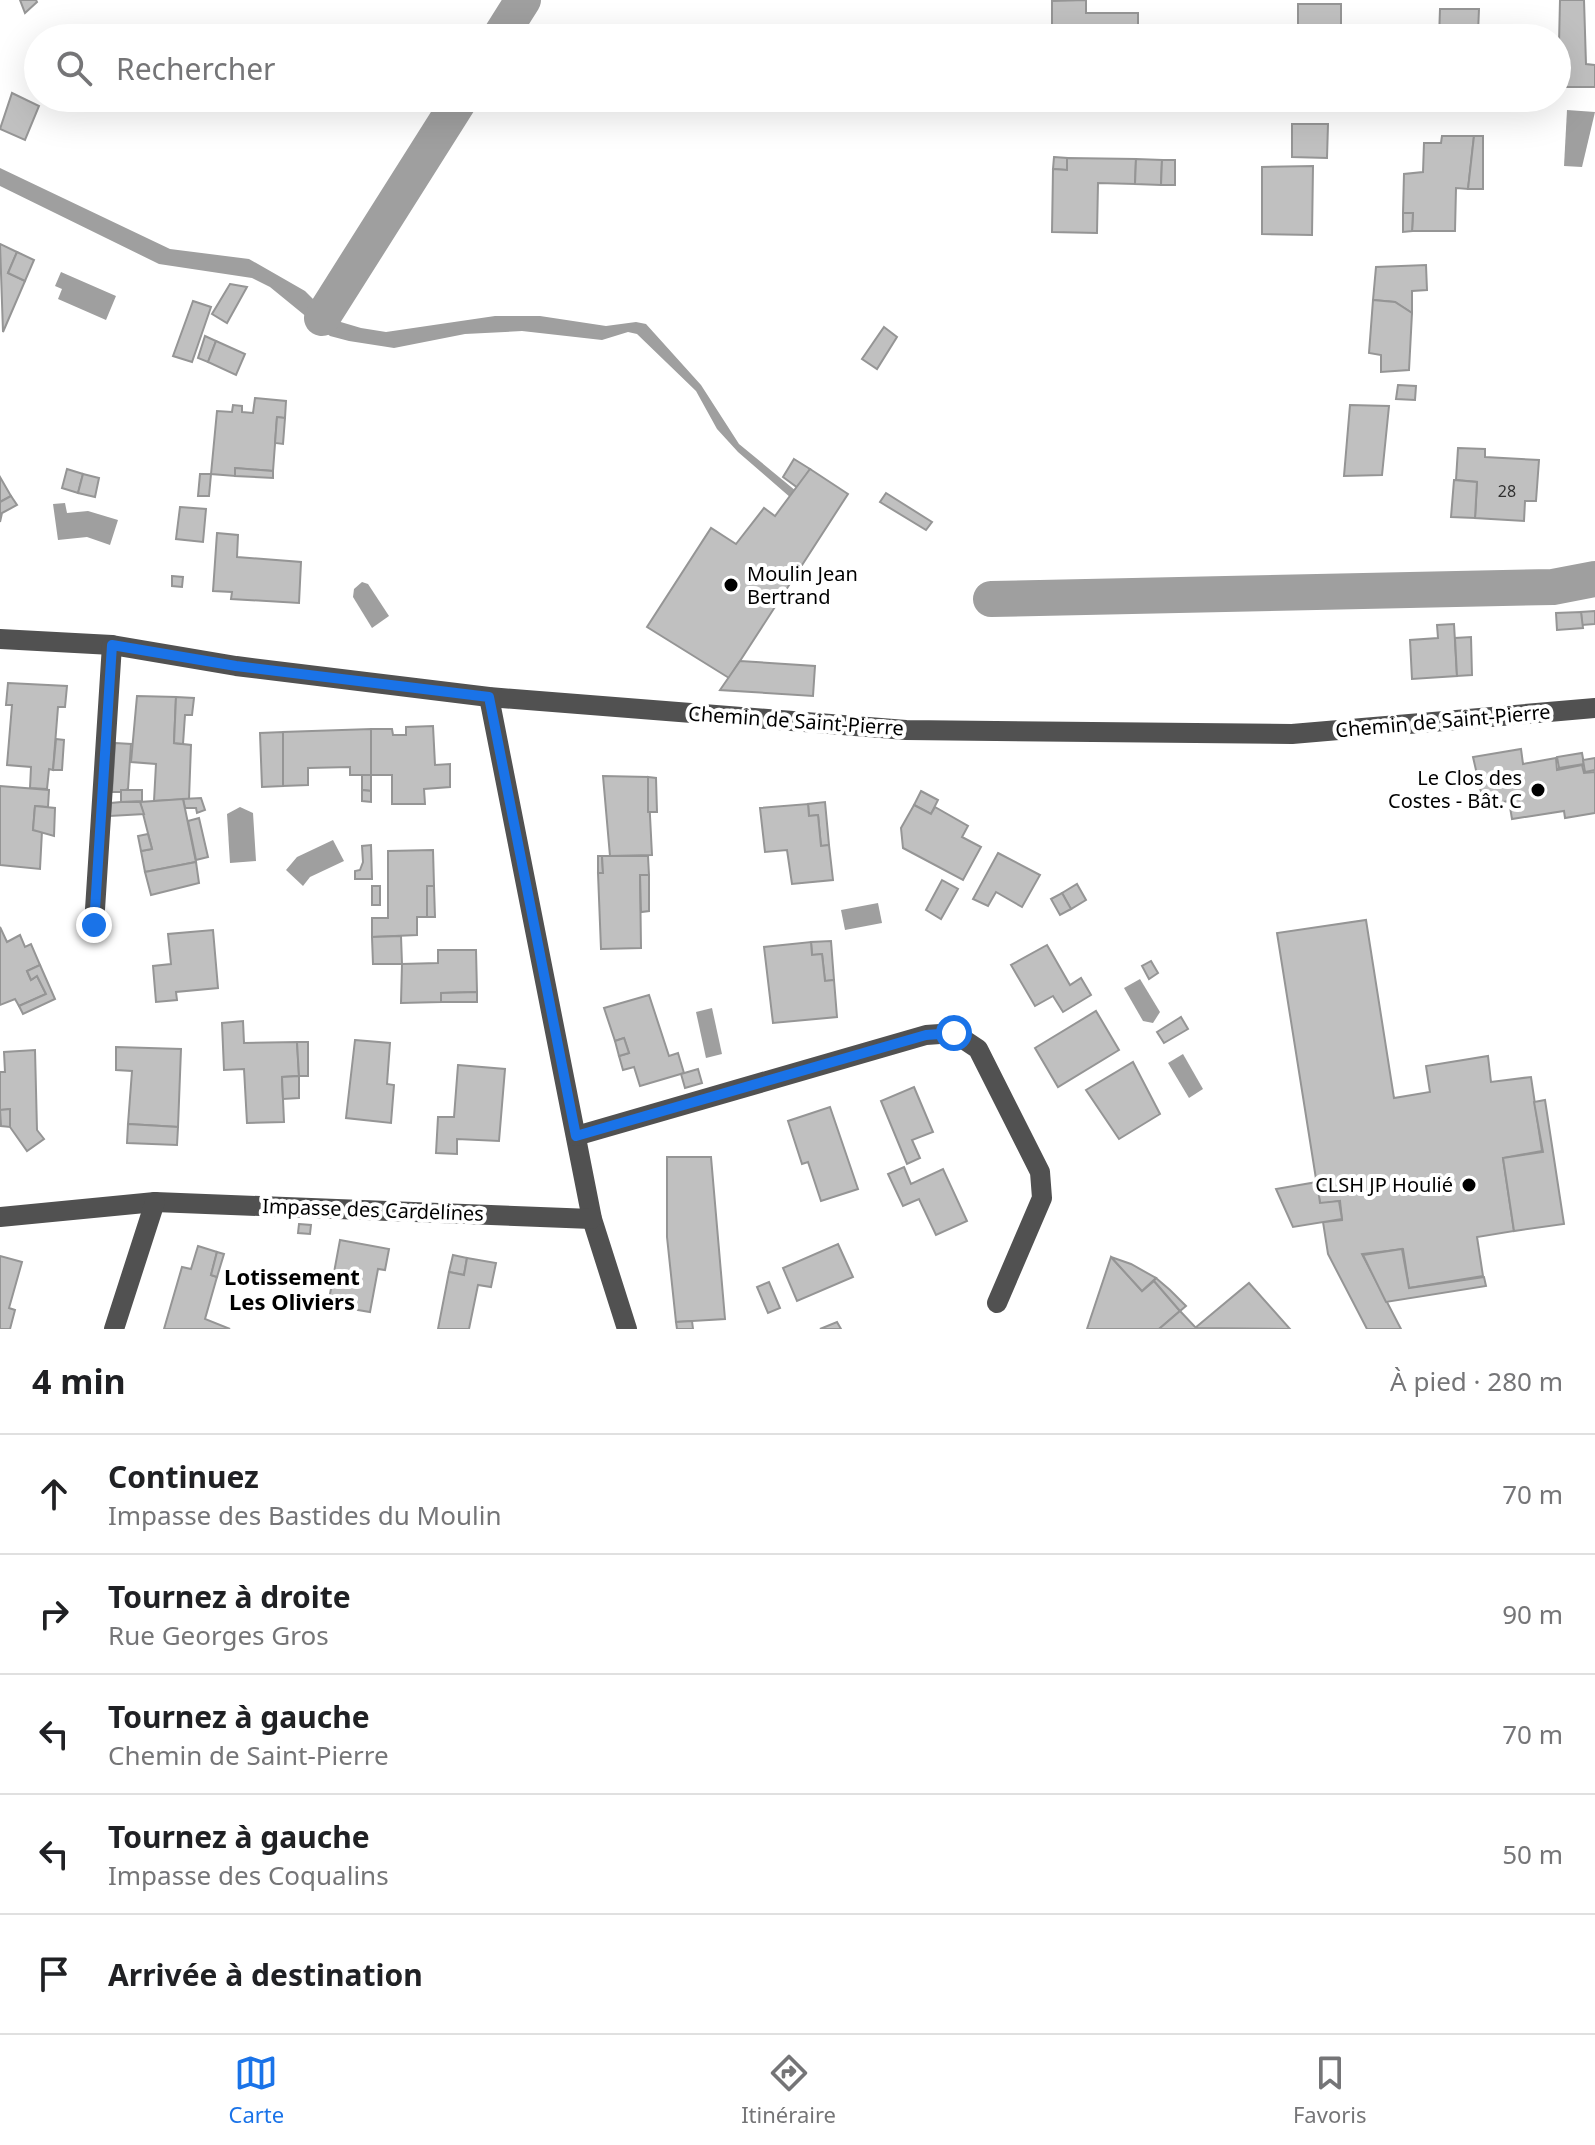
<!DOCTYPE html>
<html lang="fr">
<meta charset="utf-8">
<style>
body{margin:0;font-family:"Noto Sans",sans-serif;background:#f6f6f6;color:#202124}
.stop{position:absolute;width:24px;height:24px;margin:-18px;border:6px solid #1a73e8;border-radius:50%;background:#fff}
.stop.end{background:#1a73e8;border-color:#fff;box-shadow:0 2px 8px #0008}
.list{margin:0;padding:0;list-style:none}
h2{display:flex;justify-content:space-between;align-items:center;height:104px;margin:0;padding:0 32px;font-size:34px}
h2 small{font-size:26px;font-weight:400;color:#757577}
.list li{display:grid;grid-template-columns:52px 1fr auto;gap:24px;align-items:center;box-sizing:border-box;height:120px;padding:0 32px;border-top:2px solid #e0e0e0}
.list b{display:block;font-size:30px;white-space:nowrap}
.list p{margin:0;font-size:26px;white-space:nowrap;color:#757577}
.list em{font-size:26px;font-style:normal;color:#757577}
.icon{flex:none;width:44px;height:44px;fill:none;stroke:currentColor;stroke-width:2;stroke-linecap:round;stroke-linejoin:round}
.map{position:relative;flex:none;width:1595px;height:1329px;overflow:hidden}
.search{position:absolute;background:#fff;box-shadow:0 8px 32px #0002;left:24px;right:24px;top:24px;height:88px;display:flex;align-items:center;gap:20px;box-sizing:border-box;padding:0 28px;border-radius:44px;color:#757577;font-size:30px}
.sheet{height:704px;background:#fff}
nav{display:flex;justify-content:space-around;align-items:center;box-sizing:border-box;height:112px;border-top:2px solid #e0e0e0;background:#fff;font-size:22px;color:#757577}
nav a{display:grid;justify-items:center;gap:4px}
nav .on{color:#1a73e8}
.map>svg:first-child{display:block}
</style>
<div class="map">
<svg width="1595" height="1329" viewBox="0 0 1595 1329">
<rect width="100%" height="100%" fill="#fff"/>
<g fill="#9f9f9f">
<polygon points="1567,110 1595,112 1582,167 1564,166"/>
<polygon points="0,168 170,249 249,259 305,291 334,320 361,328 386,332 495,316 540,316 606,326 636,322 646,324 701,385 739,444 796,491 791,498 738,452 717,429 696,391 637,334 628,332 602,340 522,331 465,334 394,348 349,341 330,336 270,287 252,278 159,264 0,186"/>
<polygon points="61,272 116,296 106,320 58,299 62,289 55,286"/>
<polygon points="65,503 67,513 88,511 118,520 110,545 87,537 58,540 53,504"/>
<polygon points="362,582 368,584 389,616 372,628 353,597 354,589"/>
<polygon points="240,807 253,813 256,861 230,863 227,814"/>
<polygon points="333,840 344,861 310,877 303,886 286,870 297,857"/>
<polygon points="878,903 882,923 845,930 841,910"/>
<polygon points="1140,979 1160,1012 1153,1023 1143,1021 1124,988"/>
<polygon points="712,1008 722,1054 706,1058 696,1012"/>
<polygon points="1183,1054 1203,1089 1189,1098 1168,1063"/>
</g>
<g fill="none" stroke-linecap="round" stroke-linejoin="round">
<g stroke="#9f9f9f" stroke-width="36">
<polyline points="499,38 523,0"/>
<polyline points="322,318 461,98"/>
<polyline points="991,599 1553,587 1595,579"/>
</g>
</g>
<g fill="#c0c0c0" stroke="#959595" stroke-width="2">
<polygon points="20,0 36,0 37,2 25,13"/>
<polygon points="1086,0 1086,13 1138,13 1138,37 1052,38 1052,1"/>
<polygon points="1560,0 1584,0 1586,64 1595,65 1595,87 1558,87"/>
<polygon points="1298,4 1341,4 1341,26 1334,27 1334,38 1292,38 1292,27 1298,27"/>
<polygon points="1440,9 1479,9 1478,33 1484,33 1484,38 1439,38"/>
<polygon points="1341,26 1341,38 1334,38 1334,27"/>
<polygon points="12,93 39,106 25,140 0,129"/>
<polygon points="1292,124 1328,124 1327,158 1292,157"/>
<polygon points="1442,136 1474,136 1468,189 1456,188 1455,231 1412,231 1413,213 1403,213 1404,174 1423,172 1424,143 1441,143"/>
<polygon points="1474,136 1483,136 1483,189 1468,189"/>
<polygon points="1054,157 1067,158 1067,170 1053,169"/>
<polygon points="1067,158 1136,159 1135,184 1098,183 1097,233 1052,232 1053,169 1067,170"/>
<polygon points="1136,159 1162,160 1161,185 1135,184"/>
<polygon points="1162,160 1175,160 1175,185 1161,185"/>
<polygon points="1313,166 1312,235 1262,234 1262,167"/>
<polygon points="1403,213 1413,213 1412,231 1403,232"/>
<polygon points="0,244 17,252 8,273 25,281 3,332"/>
<polygon points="17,252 34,260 25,281 8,273"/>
<polygon points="1426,265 1427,290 1412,291 1412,313 1395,302 1373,300 1376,267"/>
<polygon points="230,284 247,287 227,323 212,314"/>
<polygon points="1373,300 1395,302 1412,313 1409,370 1381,372 1381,355 1369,353"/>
<polygon points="193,301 211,307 192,362 173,356"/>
<polygon points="884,327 897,337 877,369 862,359"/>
<polygon points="205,336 216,341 208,362 198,358"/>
<polygon points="216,341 245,354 236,375 208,362"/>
<polygon points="1398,385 1416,386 1415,400 1396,399"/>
<polygon points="255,398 286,401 285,418 277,417 273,471 235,468 235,476 211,474 217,411 232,412 233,405 242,406 242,412 253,413"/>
<polygon points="1350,405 1389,406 1382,475 1344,476"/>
<polygon points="277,417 285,418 283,444 275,443"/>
<polygon points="1458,448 1485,449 1485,457 1539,460 1536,501 1525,501 1524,521 1475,518 1477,482 1456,480"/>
<polygon points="794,459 810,469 798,488 783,477"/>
<polygon points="235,468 273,471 273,478 235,476"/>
<polygon points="67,469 83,474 78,493 62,488"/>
<polygon points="810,469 848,494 729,678 647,627 711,528 736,544 764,508 775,516"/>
<polygon points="83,474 99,478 95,497 78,493"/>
<polygon points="200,474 211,474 209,496 198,496"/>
<polygon points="0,477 11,496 0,502"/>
<polygon points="1454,480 1477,482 1475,518 1451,517"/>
<polygon points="886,493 932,522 926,530 880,502"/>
<polygon points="11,496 17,505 2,513 0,522 0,502"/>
<polygon points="180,507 206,509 203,542 176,539"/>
<polygon points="217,533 238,535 237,557 301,562 299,603 231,599 232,592 213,591"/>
<polygon points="172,576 183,577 182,587 172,586"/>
<polygon points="1595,611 1595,624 1582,625 1581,612"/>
<polygon points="1581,612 1583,628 1557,630 1556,613"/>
<polygon points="1454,624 1457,676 1412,679 1410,640 1438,638 1437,625"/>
<polygon points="1471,637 1472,675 1457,676 1455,638"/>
<polygon points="740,661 815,666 813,696 720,690"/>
<polygon points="8,683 67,686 65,707 58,707 53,770 49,769 47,789 30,788 31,767 7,765 12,705 6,705"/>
<polygon points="137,696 176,697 174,743 191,745 189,799 154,801 156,764 131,762"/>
<polygon points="176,697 194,698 192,715 185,715 183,744 174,743"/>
<polygon points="433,726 435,765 450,764 450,787 424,789 425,804 392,804 392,775 371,775 371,729 392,729 393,735 406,735 406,727"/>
<polygon points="371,729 371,775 350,775 350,767 308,768 308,785 283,786 283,732"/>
<polygon points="283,732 283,786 262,787 260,733"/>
<polygon points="56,739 64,740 62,770 53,770"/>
<polygon points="115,743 131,744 128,789 121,792 112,792"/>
<polygon points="1521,749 1523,764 1556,758 1557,770 1582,765 1584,773 1595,772 1595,813 1565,818 1564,811 1512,819 1509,801 1484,805 1473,757"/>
<polygon points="1582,753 1584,764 1559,768 1557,757"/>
<polygon points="1595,758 1595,770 1585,772 1583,760"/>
<polygon points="362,775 371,775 371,791 362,790"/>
<polygon points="603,776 648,777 652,855 610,856"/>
<polygon points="648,777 656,778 657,812 648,812"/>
<polygon points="0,786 49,790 48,807 35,806 33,830 42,831 40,869 0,865"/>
<polygon points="121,790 142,790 142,801 121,802"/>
<polygon points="362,790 371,791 371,802 362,801"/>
<polygon points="921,791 938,800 931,814 914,805"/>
<polygon points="201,798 205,810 197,813 196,808 185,808 183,799"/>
<polygon points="183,799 196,862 145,872 141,851 152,849 140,802"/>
<polygon points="121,802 140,802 144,814 110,816 111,803"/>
<polygon points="825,802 829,845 821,846 818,815 809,816 808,804"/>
<polygon points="808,804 809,816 818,815 821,846 829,845 833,880 792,884 787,850 765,852 760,808"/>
<polygon points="914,805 931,814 935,807 968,826 962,837 981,847 963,880 903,848 901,828"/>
<polygon points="35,806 55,808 54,836 33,830"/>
<polygon points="199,818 208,857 196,860 188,821"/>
<polygon points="148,834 152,849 141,851 138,836"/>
<polygon points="371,845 372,879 355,879 355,871 360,870 363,862 362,846"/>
<polygon points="433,850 434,886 427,886 427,917 417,917 417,935 372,937 372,918 388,918 388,851"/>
<polygon points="998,853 1040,875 1022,907 996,892 988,906 973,899"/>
<polygon points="598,856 602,856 603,873 598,873"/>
<polygon points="602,856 648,856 649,875 640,875 641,948 601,949 598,873 603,873"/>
<polygon points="196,862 199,883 151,895 145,872"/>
<polygon points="640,875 649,875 649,911 641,912"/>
<polygon points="942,880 958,889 941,919 926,910"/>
<polygon points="1077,884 1086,900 1071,909 1062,893"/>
<rect x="372" y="886" width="8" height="19"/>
<polygon points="427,886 434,886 435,917 427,917"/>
<polygon points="1062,893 1071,909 1060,915 1051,899"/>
<polygon points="1366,920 1394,1098 1430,1092 1426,1066 1488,1056 1491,1082 1531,1077 1542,1151 1503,1158 1514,1231 1477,1237 1483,1276 1409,1288 1403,1249 1362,1254 1401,1329 1367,1329 1328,1254 1323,1222 1342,1220 1340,1201 1320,1204 1277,933"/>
<polygon points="0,927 7,942 20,935 25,947 31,944 40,965 27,971 31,980 37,976 46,994 19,1006 15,999 0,1005"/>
<polygon points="213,930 218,988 176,992 177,1000 156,1002 153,966 171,964 168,934"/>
<polygon points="401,936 402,964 373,964 372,937"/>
<polygon points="831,941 834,980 825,981 822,954 812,955 811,942"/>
<polygon points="811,942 812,955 822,954 825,981 834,980 837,1017 773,1023 764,947"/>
<polygon points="1047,945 1070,985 1081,978 1091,995 1063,1012 1053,996 1035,1006 1011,965"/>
<polygon points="438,950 476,950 477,992 441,993 441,1002 401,1003 402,964 438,963"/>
<polygon points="1151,961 1158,973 1149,979 1142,966"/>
<polygon points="40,965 55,999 23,1014 19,1006 46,994 37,976 31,980 27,971"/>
<polygon points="477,992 477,1002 441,1002 441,993"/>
<polygon points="649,995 669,1056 678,1053 684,1073 640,1086 634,1067 623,1070 619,1056 629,1053 624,1038 615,1041 604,1008"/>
<polygon points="1096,1011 1119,1050 1058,1087 1035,1048"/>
<polygon points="1181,1017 1188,1029 1164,1043 1157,1032"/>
<polygon points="243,1021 244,1043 297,1042 299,1076 282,1077 284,1122 247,1123 244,1069 224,1070 222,1023"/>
<polygon points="624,1038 629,1053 619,1056 615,1041"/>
<polygon points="355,1040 390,1043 387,1084 394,1085 391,1123 346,1118"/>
<polygon points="297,1042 308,1042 308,1076 299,1076"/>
<polygon points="116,1047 181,1049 178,1127 128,1124 132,1071 116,1070"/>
<polygon points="35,1050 37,1130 44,1139 27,1151 10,1127 10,1109 0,1110 0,1072 5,1072 4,1052"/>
<polygon points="1133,1062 1160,1114 1119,1139 1086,1090"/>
<polygon points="458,1065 505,1069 499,1141 457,1139 457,1154 436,1153 438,1117 454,1117"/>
<polygon points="698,1069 702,1083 685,1088 681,1074"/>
<polygon points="299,1076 299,1098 283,1099 282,1077"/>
<polygon points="914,1087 933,1132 912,1140 920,1158 907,1164 881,1101"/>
<polygon points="1545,1100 1564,1224 1514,1231 1503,1158 1543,1152 1534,1102"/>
<polygon points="830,1107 858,1189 821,1201 808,1162 802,1164 788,1121"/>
<polygon points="10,1109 10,1127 1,1126 0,1110"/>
<polygon points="128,1124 178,1127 177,1145 127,1143"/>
<polygon points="667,1157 711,1157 725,1319 676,1322 667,1237"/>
<polygon points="904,1167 911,1184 943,1169 967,1221 936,1235 919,1199 903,1206 888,1174"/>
<polygon points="1317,1182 1320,1203 1339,1201 1342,1219 1293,1227 1276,1189"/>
<polygon points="299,1224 311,1225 310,1234 298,1233"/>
<polygon points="340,1240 389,1249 385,1270 378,1269 370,1312 328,1305"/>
<polygon points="838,1244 853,1277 797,1301 783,1268"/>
<polygon points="198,1246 217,1252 211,1275 217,1277 205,1319 230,1329 164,1329 182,1267 191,1269"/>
<polygon points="1402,1249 1409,1288 1484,1277 1486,1286 1386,1302 1363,1255"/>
<polygon points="217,1252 224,1254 217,1277 211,1275"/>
<polygon points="453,1255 467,1258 464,1275 449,1272"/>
<polygon points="0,1256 22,1262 9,1308 15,1310 10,1329 0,1329"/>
<polygon points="1111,1257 1142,1291 1154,1281 1180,1311 1159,1329 1087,1329"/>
<polygon points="1111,1257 1131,1264 1156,1278 1142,1291"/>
<polygon points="467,1258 496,1263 491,1287 478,1285 469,1329 438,1329 449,1272 464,1275"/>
<polygon points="1156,1278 1170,1290 1186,1306 1180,1311 1154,1281"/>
<polygon points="769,1282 780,1308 768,1313 757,1287"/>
<polygon points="1249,1283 1290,1329 1195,1328"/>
<polygon points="1180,1311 1197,1329 1159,1329"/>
<polygon points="692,1321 693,1329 677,1329 676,1322"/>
<polygon points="837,1322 841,1329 820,1329"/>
</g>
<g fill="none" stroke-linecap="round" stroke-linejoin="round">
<g stroke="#515151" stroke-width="20">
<polyline points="0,639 112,645 236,666 489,697 906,730 1292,734 1595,708"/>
<polyline points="489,697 592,1219 627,1329"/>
<polyline points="94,925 112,645"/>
<polyline points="576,1136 926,1035 954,1033 978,1049 1040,1172 1042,1198 997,1303"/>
<polyline points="0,1217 155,1202 592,1219"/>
<polyline points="114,1329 155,1202"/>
</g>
</g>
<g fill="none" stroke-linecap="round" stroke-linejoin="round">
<polyline stroke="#1a73e8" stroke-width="10" points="94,925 112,645 236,666 489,697 576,1136 926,1035 954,1033"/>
</g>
<g fill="#000" stroke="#fff" stroke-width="3">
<circle cx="731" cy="585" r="8"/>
<circle cx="1538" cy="790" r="8"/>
<circle cx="1469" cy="1185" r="8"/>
</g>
<g text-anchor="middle" stroke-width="8" stroke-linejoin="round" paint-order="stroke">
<g font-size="16" fill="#303030">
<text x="1507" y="497">28</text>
</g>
<g font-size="20" fill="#000" stroke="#fff" text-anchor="end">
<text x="747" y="581" text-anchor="start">Moulin Jean<tspan x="747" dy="23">Bertrand</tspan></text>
<text x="1522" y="785">Le Clos des<tspan x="1522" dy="23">Costes - Bât. C</tspan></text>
<text x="1453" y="1192">CLSH JP Houlié</text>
</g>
<g font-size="20" fill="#000" stroke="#fff">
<text transform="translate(796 721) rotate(4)" y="7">Chemin de Saint-Pierre</text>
<text transform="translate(1443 721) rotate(-5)" y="7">Chemin de Saint-Pierre</text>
<text transform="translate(373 1210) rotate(2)" y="7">Impasse des Cardelines</text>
</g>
<g font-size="22" font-weight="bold" fill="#000" stroke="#fff">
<text x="292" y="1285">Lotissement<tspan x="292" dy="25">Les Oliviers</tspan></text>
</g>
</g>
</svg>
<div class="stop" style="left:954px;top:1033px"></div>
<div class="stop end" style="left:94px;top:925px"></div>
<div class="search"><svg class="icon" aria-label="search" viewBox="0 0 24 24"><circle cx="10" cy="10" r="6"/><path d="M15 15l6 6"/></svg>Rechercher</div>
</div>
<section class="sheet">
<h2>4 min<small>À pied · 280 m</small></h2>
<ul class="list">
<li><svg class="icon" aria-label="ahead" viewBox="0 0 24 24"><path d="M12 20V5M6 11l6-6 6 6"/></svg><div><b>Continuez</b><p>Impasse des Bastides du Moulin</p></div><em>70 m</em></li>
<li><svg class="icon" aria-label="right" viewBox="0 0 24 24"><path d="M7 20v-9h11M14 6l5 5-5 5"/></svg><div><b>Tournez à droite</b><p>Rue Georges Gros</p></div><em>90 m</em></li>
<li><svg class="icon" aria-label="left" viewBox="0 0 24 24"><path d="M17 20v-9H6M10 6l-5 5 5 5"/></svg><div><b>Tournez à gauche</b><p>Chemin de Saint-Pierre</p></div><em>70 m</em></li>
<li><svg class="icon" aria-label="left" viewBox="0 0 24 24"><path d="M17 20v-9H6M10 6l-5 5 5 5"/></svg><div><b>Tournez à gauche</b><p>Impasse des Coqualins</p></div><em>50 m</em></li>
<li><svg class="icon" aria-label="arrive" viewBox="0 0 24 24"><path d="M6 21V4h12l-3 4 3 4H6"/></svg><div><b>Arrivée à destination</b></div></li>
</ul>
</section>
<nav>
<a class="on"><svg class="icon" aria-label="map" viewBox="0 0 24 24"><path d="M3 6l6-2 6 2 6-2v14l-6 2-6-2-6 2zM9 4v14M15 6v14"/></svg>Carte</a>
<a><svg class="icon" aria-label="directions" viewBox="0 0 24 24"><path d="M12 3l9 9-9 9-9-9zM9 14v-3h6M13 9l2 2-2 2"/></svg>Itinéraire</a>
<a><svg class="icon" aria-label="saved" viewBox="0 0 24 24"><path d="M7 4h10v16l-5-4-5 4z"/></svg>Favoris</a>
</nav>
